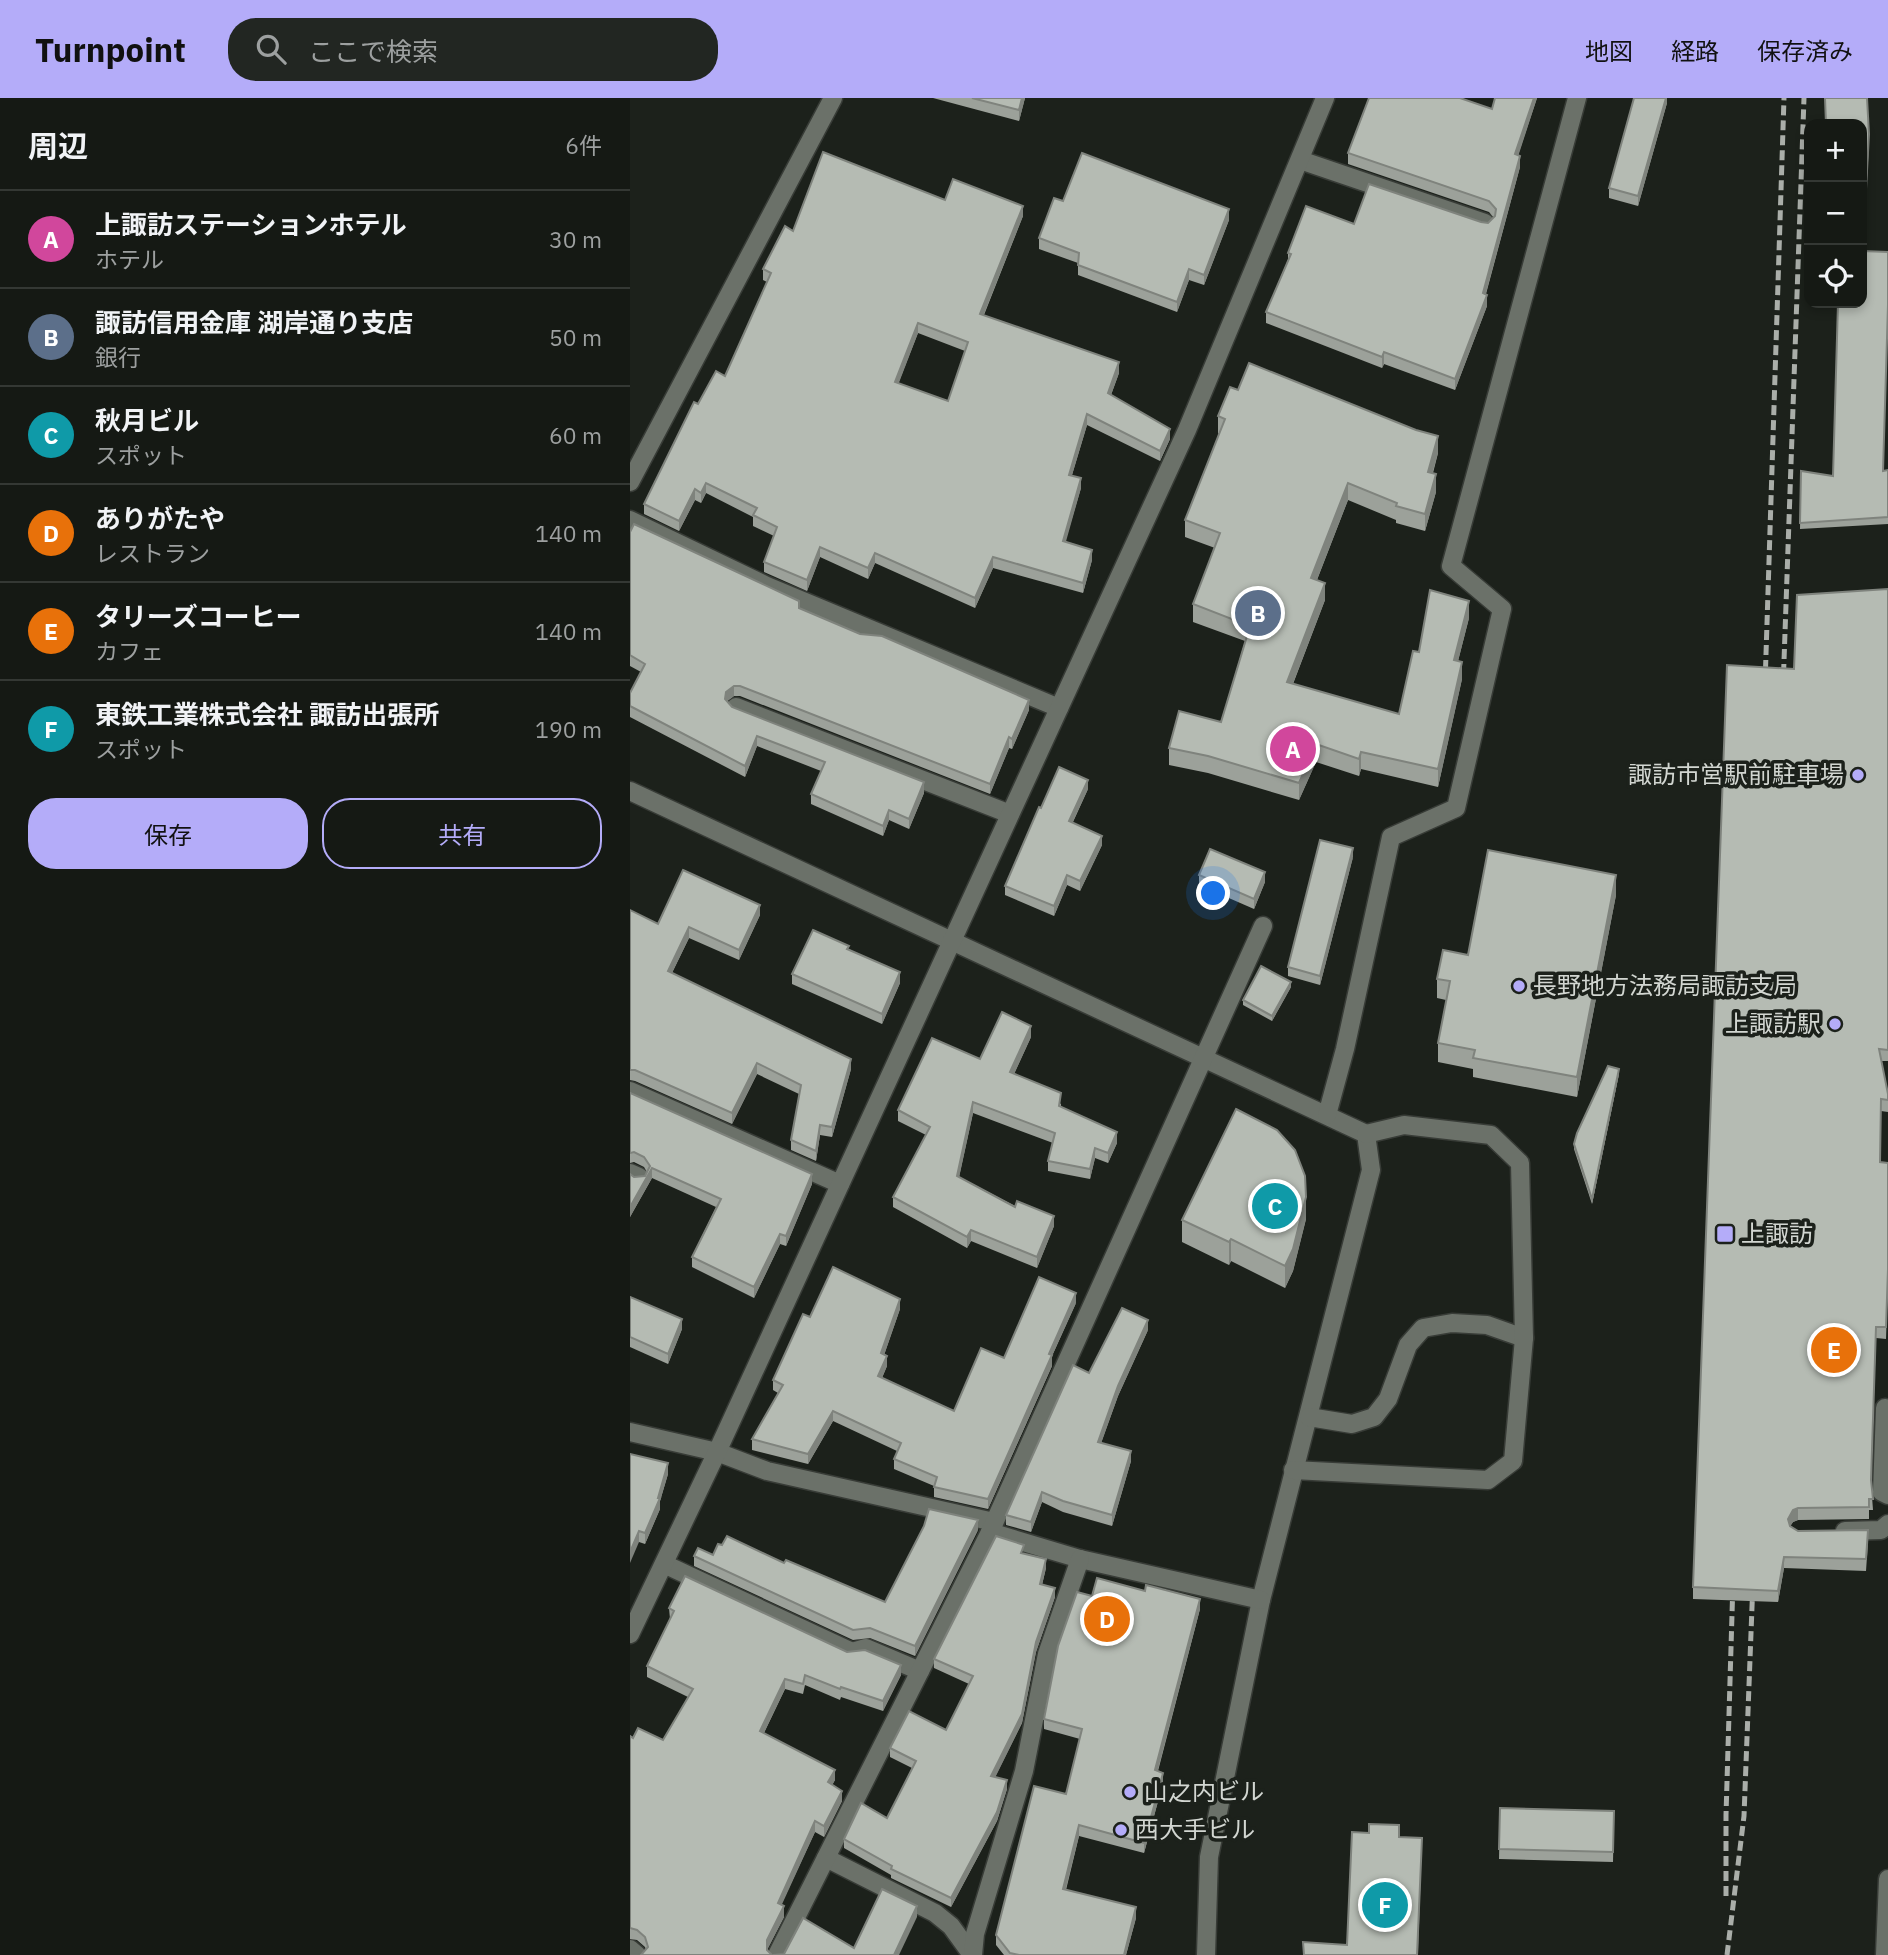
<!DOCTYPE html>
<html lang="ja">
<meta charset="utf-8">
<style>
body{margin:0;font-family:"IBM Plex Sans","Noto Sans JP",sans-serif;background:#222622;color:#f1f3f6}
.controls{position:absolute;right:21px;top:21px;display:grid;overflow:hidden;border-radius:14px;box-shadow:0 4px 10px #0003}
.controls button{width:63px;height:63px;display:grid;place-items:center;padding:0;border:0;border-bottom:2px solid #343834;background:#151914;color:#f1f3f6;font:35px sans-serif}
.you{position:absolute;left:584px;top:796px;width:24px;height:24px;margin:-18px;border:5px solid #fff;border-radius:50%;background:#1a73e8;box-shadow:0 0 0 10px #1a73e833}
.badge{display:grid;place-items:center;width:46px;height:46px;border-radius:50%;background:#b4acf9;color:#fff;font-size:23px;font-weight:700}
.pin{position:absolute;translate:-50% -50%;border:4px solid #fff;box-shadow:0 2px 7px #0006}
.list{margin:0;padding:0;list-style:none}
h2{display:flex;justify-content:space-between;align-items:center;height:91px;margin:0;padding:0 28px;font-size:30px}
h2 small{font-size:23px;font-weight:400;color:#9da0a0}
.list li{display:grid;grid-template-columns:46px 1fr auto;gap:21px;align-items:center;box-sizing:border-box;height:98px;padding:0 28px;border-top:2px solid #343834}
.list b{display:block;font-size:26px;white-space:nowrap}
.list p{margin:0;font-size:23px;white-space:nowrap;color:#9da0a0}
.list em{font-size:23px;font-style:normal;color:#9da0a0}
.actions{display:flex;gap:14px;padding:21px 28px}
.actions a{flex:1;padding:16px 0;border:2px solid #b4acf9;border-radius:28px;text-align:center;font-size:24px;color:#b4acf9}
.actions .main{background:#b4acf9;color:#111}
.icon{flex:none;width:38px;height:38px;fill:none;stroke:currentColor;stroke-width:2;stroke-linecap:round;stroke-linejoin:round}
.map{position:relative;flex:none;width:1258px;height:1857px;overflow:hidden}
header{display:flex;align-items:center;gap:42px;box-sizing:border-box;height:98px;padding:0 35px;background:#b4acf9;color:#111}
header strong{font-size:33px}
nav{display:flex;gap:38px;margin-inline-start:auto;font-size:24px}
.search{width:490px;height:63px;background:#222622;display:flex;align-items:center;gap:18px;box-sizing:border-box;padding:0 24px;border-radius:28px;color:#9da0a0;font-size:26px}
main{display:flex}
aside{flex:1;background:#151914}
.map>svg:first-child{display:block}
</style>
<header>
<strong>Turnpoint</strong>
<div class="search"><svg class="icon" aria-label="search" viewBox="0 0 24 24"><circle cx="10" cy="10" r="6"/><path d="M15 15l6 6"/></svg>ここで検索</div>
<nav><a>地図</a><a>経路</a><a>保存済み</a></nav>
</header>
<main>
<aside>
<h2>周辺<small>6件</small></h2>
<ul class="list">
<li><span class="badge" style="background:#d1479c">A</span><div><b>上諏訪ステーションホテル</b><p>ホテル</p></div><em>30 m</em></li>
<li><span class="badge" style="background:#5c6f8a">B</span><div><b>諏訪信用金庫 湖岸通り支店</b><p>銀行</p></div><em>50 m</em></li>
<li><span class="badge" style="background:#0f9aa8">C</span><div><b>秋月ビル</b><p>スポット</p></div><em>60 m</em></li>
<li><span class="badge" style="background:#e8710a">D</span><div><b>ありがたや</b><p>レストラン</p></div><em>140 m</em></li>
<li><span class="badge" style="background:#e8710a">E</span><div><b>タリーズコーヒー</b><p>カフェ</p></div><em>140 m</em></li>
<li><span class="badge" style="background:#0f9aa8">F</span><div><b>東鉄工業株式会社 諏訪出張所</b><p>スポット</p></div><em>190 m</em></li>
</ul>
<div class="actions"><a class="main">保存</a><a>共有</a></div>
</aside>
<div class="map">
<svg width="1258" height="1857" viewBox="0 0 1258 1857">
<rect width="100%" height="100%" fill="#1c211b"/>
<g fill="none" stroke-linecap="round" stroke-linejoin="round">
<defs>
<g id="minor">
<polyline points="670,62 855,125"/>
<polyline points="0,384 203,0"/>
<polyline points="0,422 137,488 429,610"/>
<polyline points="106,609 380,716"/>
<polyline points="0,693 736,1036 741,1072 631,1502 579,1759 576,1857"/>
<polyline points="0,993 210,1086"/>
<polyline points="697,1017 715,951 761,739 826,710 872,511 821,468 947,0"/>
<polyline points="0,1075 9,1079"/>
<polyline points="1255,1310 1252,1394 1258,1397"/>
<polyline points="679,1319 722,1326 744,1319 758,1301 778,1247 793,1230 822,1225 857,1227 894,1240"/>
<polyline points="0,1334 87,1354 137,1373 364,1424"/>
<polyline points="663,1372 858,1382 883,1363 894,1240 890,1065 861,1037 774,1027 736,1036"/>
<polyline points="1215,1433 1251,1432 1258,1426"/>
<polyline points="360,1434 450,1461 631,1502"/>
<polyline points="34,1466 222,1554 236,1550 290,1573"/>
<polyline points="0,1536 87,1354 557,332 695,0"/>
<polyline points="196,1760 305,1815 321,1828 342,1857"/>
<polyline points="0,1851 7,1857"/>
<polyline points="147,1857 360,1434 633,828"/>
<polyline points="343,1857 345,1836 394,1673 417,1556 450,1461"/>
<polyline points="1255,1857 1258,1781"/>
</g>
</defs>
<use href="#minor" stroke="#383c37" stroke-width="21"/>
<use href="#minor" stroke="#6b7169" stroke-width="18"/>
<g stroke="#aaaea9" stroke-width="5" stroke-dasharray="10 5" stroke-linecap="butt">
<polyline points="1135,587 1154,0"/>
<polyline points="1153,591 1174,0"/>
<polyline points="1096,1798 1096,1717 1103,1483"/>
<polyline points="1097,1857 1114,1718 1123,1483"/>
</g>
</g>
<g fill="#9ca19a" fill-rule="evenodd">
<polygon points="303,0 395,0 389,23"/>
<polygon points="865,0 907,0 888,57 890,69 856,196 857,208 825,292 754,266 752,270 636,225 636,214 658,162 658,155 724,126 858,125 864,120 859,114 718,66 718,55 862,11"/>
<polygon points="1037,0 1037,5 1008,108 979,100 979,90"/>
<polygon points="1232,26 1239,46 1234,138 1232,137"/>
<path d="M315 102 393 118 354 217 489 275 481 297 540 341 530 363 457 327 442 377 451 390 435 444 462 462 453 495 363 470 345 510 245 465 238 481 190 459 177 493 134 474V464L144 438 123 428V419L76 395 71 405 65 402 49 433 14 416V406L68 306 95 278 137 184 133 182V171L163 133ZM288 235 335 253 318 303 268 286Z"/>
<polygon points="433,103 599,122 574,187 559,182 547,214 448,177 448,165 409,151 409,140"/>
<polygon points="608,292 808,355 803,375 806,394 795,433 766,425 766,422 718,402 687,482 695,502 663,586 769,616 789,554 839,520 828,563 832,581 808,689 731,671 729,678 686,664 669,702 578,675 539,667 539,650 591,624 615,543 563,524 563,506 585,450 555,439 555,422 589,336 588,335 588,318"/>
<polygon points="1258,372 1258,426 1170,431 1171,373 1203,378"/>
<polygon points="0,434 399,612 382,651 379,650 360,696 110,598 104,598 97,603 102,609 294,695 279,731 259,722 253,738 181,706 181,696 191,673 127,648 115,679 0,619 0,595 11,574 0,568"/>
<polygon points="1258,491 1258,963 1251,963 1258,996 1258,1014 1251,1013 1250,1064 1258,1183 1256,1241 1246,1240 1241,1385 1243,1412 1239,1412 1239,1421 1168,1422 1163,1424 1160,1428 1168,1433 1238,1444 1236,1473 1154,1470 1148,1504 1063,1501 1063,1489 1164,571"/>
<polygon points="458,691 443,724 472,747 450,793 437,787 424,818 375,797 375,788 411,710"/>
<polygon points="723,759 690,887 658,878 658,869"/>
<polygon points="569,777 635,784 624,811 569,787"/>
<polygon points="986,797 947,999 843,979 843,971 808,964 808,945 816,902 807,900 807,881 838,857"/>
<polygon points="0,812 28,826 130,817 109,862 59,840 42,875 221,971 202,1039 190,1037 186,1063 161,1052 161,1042 169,996 127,976 102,1026 5,983 0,982"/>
<polygon points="219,851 270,885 252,926 162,886 162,876"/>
<polygon points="661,889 642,923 613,907 613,902"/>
<polygon points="401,939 384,976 431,1006 431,1009 487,1045 478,1065 465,1060 460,1081 418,1073 418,1063 423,1045 343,1015 329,1079 424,1128 407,1170 341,1143 337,1150 263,1109 263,1099 296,1037 268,1023 268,1012 350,961"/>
<polygon points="989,976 962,1106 944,1051 944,1046"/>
<polygon points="0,995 182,1086 156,1148 150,1146 124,1200 62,1169 62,1159 86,1109 22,1080 0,1119 0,1076 4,1079 15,1078 17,1074 14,1069 4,1064 0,1065"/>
<polygon points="676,1121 663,1173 655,1190 601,1163 599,1167 552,1144 552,1122"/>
<polygon points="0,1199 52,1231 38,1266 0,1249"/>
<polygon points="446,1205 422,1258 422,1268 358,1411 304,1399 304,1388 264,1371 264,1361 267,1353 203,1323 178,1366 122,1352 122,1341 148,1295 143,1292 143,1282 180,1219 270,1211 254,1257 257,1268 252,1280 324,1313 374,1260"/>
<polygon points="518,1232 488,1298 471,1345 501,1363 482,1428 433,1414 412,1404 401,1434 376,1427 376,1417 459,1275"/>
<polygon points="0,1356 38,1376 30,1403 30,1411 15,1446 9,1444"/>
<polygon points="348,1432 285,1558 240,1540 223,1542 64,1468 64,1458 83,1457 154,1465 255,1504"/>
<polygon points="394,1455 416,1470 412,1487 425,1499 406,1554 392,1625 365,1679 377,1691 367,1723 321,1809 261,1780 261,1777 214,1750 214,1741 257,1720 282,1670 260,1659 260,1650 316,1632 339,1586 304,1570 304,1561"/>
<polygon points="462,1498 570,1511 528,1673 533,1685 514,1755 449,1738 436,1792 506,1820 496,1857 374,1857 366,1847 366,1837 436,1696 450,1641 414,1631 414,1621"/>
<polygon points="39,1510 217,1554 271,1577 253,1613 211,1599 210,1602 175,1587 173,1596 155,1591 134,1635 205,1682 202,1687 212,1703 194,1739 185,1734 151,1807 154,1819 137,1852 16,1852 15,1849 7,1842 0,1841 0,1638 3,1640 33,1642 58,1599 17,1579 17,1568 40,1521"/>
<polygon points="870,1710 984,1713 983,1764 869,1761"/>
</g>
<g fill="#7f837d">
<polygon points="392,0 395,0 389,23 389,12"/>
<polygon points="904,0 907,0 885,68 885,56"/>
<polygon points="1036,0 1037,0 1037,5 1008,108 1008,98"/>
<polygon points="890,58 890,69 853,206 857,197 857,208 825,292 825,281 853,195"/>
<polygon points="393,108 393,118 350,226 350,216"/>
<polygon points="599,111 599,122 574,187 574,177"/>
<polygon points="559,171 559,182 547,214 547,204"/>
<polygon points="288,225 288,235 265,295 265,284"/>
<polygon points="754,254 754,266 752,270 752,259"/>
<polygon points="489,264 489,275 478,305 478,295"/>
<polygon points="457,316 457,327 439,387 439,377"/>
<polygon points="540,331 540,341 530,363 530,353"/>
<polygon points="808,338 808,355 798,391 798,374"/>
<polygon points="806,376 806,394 795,433 795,416"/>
<polygon points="451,380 451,390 433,454 433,443"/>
<polygon points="76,385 76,395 71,405 71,395"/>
<polygon points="718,385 718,402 681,497 681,480"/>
<polygon points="65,391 65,402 49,433 49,423"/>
<polygon points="190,449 190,459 177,493 177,482"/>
<polygon points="462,452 462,462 453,495 453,485"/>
<polygon points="245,455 245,465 238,481 238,470"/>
<polygon points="363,459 363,470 345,510 345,500"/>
<polygon points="695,485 695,502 657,601 657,584"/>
<polygon points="839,503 839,520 824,579 824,562"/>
<polygon points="832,564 832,581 808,689 808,671"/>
<polygon points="104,588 104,598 96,604 95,611 96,594"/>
<polygon points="399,602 399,612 382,651 382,641"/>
<polygon points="127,638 127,648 115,679 115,668"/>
<polygon points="379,639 379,650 360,696 360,686"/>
<polygon points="686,646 686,664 669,702 669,685"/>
<polygon points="731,654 731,671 729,678 729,661"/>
<polygon points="458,682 458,691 439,732 439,723"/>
<polygon points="294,684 294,695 279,731 279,721"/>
<polygon points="259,712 259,722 253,738 253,728"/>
<polygon points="472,738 472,747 450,793 450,783"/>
<polygon points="723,750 723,759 690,887 690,878"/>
<polygon points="635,774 635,784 624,811 624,801"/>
<polygon points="437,777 437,787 424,818 424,808"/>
<polygon points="986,777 986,797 947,999 947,979"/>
<polygon points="130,807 130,817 109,862 109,852"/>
<polygon points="59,829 59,840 38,883 38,873"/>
<polygon points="270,874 270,885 252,926 252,916"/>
<polygon points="661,884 661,889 642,923 642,918"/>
<polygon points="401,928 401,939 380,985 380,974"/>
<polygon points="221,961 221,971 202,1039 202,1029"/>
<polygon points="127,965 127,976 102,1026 102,1015"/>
<polygon points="989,971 989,976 962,1106 962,1101"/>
<polygon points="343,1004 343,1015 327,1089 327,1078"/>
<polygon points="190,1027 190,1037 186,1063 186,1053"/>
<polygon points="487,1034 487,1045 478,1065 478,1055"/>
<polygon points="465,1050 465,1060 460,1081 460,1071"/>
<polygon points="22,1070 22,1080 0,1119 0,1109"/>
<polygon points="182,1076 182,1086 156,1148 156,1138"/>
<polygon points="676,1099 676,1121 663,1173 655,1190 655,1168"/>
<polygon points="424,1118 424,1128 407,1170 407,1159"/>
<polygon points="341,1132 341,1143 337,1150 337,1139"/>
<polygon points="150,1136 150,1146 124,1200 124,1189"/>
<polygon points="601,1141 601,1163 599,1167 599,1144"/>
<polygon points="446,1195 446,1205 422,1258 422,1268 358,1411 358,1401 419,1256"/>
<polygon points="270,1201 270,1211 251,1266 251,1255"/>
<polygon points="52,1221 52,1231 38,1266 38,1256"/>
<polygon points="518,1222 518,1232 488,1298 468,1354 468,1344 488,1288"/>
<polygon points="257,1258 257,1268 248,1289 248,1278"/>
<polygon points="203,1313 203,1323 178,1366 178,1356"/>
<polygon points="501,1353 501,1363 482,1428 482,1417"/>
<polygon points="38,1365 38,1376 30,1403 30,1411 15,1446 15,1435 28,1400"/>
<polygon points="412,1394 412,1404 401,1434 401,1424"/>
<polygon points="1168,1410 1168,1422 1163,1424 1158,1432 1158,1421 1163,1412"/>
<polygon points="348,1422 348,1432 285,1558 285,1548"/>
<polygon points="9,1433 9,1444 0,1465 0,1454"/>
<polygon points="1154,1459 1154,1470 1148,1504 1148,1493"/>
<polygon points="416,1461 416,1470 410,1495 410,1486"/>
<polygon points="425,1490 425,1499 406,1554 392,1625 361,1688 361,1678"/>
<polygon points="570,1501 570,1511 525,1683 525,1672"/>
<polygon points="271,1567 271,1577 253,1613 253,1603"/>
<polygon points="155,1581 155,1591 130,1643 130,1633"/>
<polygon points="205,1672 205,1682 198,1695 198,1684"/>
<polygon points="533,1675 533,1685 514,1755 514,1745"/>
<polygon points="377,1682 377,1691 367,1723 321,1809 321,1800"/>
<polygon points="212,1693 212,1703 194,1739 194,1728"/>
<polygon points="185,1723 185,1734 148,1815 148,1805"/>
<polygon points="449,1727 449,1738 433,1802 433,1791"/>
<polygon points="792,1740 788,1857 787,1857"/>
<polygon points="154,1808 154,1819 137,1852 137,1842"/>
<polygon points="287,1808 287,1819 269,1857 264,1857"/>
<polygon points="506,1809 506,1820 496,1857 494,1857"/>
</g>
<g fill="#b5bbb3" stroke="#7f837d" stroke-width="2" fill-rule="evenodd">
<polygon points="342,0 392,0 389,12"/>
<polygon points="739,0 830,0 862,11 865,0 904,0 885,56 890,58 853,195 857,197 825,281 754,254 752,259 636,214 661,156 658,155 676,108 724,126 739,86 851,124 858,125 865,118 866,111 859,103 718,55"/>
<polygon points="1004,0 1036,0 1008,98 979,90"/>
<polygon points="1195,0 1237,0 1239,36 1234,128 1232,127 1232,26 1196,26"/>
<path d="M193 54 315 102 323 81 393 108 350 216 489 264 478 295 540 331 530 353 457 316 439 377 451 380 433 443 462 452 453 485 363 459 345 500 245 455 238 470 190 449 177 482 134 464 147 429 123 417 127 410 76 385 71 395 65 391 49 423 14 406 64 304 68 306 86 273 95 278 141 175 133 171 155 128 163 133ZM288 225 338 244 318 303 265 284Z"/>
<polygon points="452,55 599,111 574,177 559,171 547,204 448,167 449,155 409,140 424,100 433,103"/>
<polygon points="1232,153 1258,154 1258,207 1253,373 1258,372 1258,419 1170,425 1171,373 1203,378 1208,205 1232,205"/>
<polygon points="619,265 786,332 808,338 798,374 806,376 795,416 766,408 767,405 718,385 681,480 695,485 657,584 769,616 783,553 789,554 800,492 839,503 824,562 832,564 808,671 731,654 729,661 686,646 669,685 578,658 539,650 549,613 591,624 620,528 563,506 590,435 555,422 595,321 588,318 600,289 608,292"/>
<polygon points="4,426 169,503 169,510 230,536 252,538 399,602 382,641 379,639 360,686 110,588 104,588 96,594 95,601 102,609 294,684 279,721 259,712 253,728 181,696 195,664 127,638 115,668 0,608 0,595 15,566 0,557 0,434"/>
<polygon points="1258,491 1258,952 1249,951 1258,996 1258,1002 1251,1001 1250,1064 1258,1065 1258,1171 1256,1229 1246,1229 1241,1382 1243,1401 1239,1401 1239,1409 1168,1410 1163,1412 1158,1421 1160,1428 1168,1433 1238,1432 1236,1461 1154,1459 1148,1493 1063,1489 1097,567 1164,571 1167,497"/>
<polygon points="429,669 458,682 439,723 472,738 450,783 437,777 424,808 375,788 409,709 411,710"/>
<polygon points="690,742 723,750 690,878 658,869"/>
<polygon points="580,751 635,774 624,801 569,777"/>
<polygon points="858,752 986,777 947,979 843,960 845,952 808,945 820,883 807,881 813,852 838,857"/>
<polygon points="53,772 130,807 109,852 59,829 38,873 221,961 202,1029 190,1027 186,1053 161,1042 171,987 127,965 102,1015 5,972 0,972 0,812 28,826"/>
<polygon points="183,832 219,848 217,851 270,874 252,916 162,876"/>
<polygon points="631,868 661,884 642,918 613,902"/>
<polygon points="372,914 401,928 380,974 431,995 429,1008 487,1034 478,1055 465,1050 460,1071 418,1063 425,1035 343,1004 327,1078 385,1109 387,1103 424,1118 407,1159 341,1132 337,1139 263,1099 300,1029 268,1012 302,940 350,961"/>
<polygon points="978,968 989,971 962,1101 944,1046 947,1035"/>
<polygon points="0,995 182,1076 156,1138 150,1136 124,1189 62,1159 91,1101 22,1070 0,1109 0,1076 4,1079 15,1078 20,1068 14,1059 4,1054 0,1055"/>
<polygon points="606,1011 647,1032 665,1052 675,1078 676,1099 663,1151 655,1168 601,1141 599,1144 552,1122"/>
<polygon points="203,1169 270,1201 251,1255 257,1258 248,1278 324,1313 351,1250 374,1260 409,1179 446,1195 419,1256 422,1257 358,1401 304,1389 307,1379 264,1361 271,1345 203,1313 178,1356 122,1341 153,1287 143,1282 173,1216 180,1219"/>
<polygon points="0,1199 52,1221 38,1256 0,1239"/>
<polygon points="492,1210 518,1222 488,1288 468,1344 501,1353 482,1417 433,1403 412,1394 401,1424 376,1417 443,1267 459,1275"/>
<polygon points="0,1356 38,1365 28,1400 30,1400 15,1435 9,1433 0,1454"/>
<polygon points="299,1411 348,1422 285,1548 240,1530 223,1532 64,1458 68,1450 83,1457 88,1446 92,1447 97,1438 154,1465 156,1462 255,1504 294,1428"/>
<polygon points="366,1438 394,1447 391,1455 416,1461 410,1486 425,1490 406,1544 392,1616 361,1678 377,1682 367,1714 321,1800 261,1771 262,1768 214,1741 231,1705 257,1720 286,1663 260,1650 279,1613 316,1632 343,1578 304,1561"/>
<polygon points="55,1478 217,1554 235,1552 271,1567 253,1603 211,1589 210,1591 175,1577 173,1586 155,1581 130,1633 205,1672 198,1684 212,1693 194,1728 185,1723 148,1805 154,1808 137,1842 137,1852 142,1857 11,1857 18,1849 15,1839 7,1832 0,1830 0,1638 3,1640 8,1630 33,1642 63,1591 17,1568 44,1513 39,1510"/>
<polygon points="467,1480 515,1493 516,1487 570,1501 525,1672 533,1675 514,1745 449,1727 433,1791 506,1809 494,1857 389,1857 380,1855 366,1837 404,1688 436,1696 452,1631 414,1621 428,1548 447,1494 462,1498"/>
<polygon points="870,1710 984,1713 983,1754 869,1751"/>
<polygon points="739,1726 769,1727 769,1739 792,1740 787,1857 674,1857 673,1844 717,1847 722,1734 739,1735"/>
<polygon points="252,1791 287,1808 264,1857 143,1857 154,1856 173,1820 224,1850"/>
</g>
<g fill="#b4acf9" stroke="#1c211b" stroke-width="2.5">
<circle cx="1228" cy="677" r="7"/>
<circle cx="889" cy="888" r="7"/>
<circle cx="1205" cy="926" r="7"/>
<rect x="1086" y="1127" width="18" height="18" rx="3.5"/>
<circle cx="500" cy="1694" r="7"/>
<circle cx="491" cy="1732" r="7"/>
</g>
<g text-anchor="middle" stroke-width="7" stroke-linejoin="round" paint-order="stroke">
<g font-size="24" fill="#d2d6d1" stroke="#1c211b" text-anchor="start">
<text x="1214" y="685" text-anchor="end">諏訪市営駅前駐車場</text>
<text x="903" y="896">長野地方法務局諏訪支局</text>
<text x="1191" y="934" text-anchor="end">上諏訪駅</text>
<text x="1111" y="1144">上諏訪</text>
<text x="514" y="1702">山之内ビル</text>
<text x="505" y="1740">西大手ビル</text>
</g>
</g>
</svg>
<div class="controls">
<button>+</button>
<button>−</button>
<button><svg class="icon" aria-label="locate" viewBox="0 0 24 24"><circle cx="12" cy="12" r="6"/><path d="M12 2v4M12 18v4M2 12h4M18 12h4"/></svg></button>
</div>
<div class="you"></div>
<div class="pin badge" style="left:663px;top:651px;background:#d1479c">A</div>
<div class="pin badge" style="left:628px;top:515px;background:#5c6f8a">B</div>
<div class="pin badge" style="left:645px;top:1108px;background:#0f9aa8">C</div>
<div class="pin badge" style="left:477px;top:1521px;background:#e8710a">D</div>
<div class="pin badge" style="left:1204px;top:1252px;background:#e8710a">E</div>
<div class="pin badge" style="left:755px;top:1807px;background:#0f9aa8">F</div>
</div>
</main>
